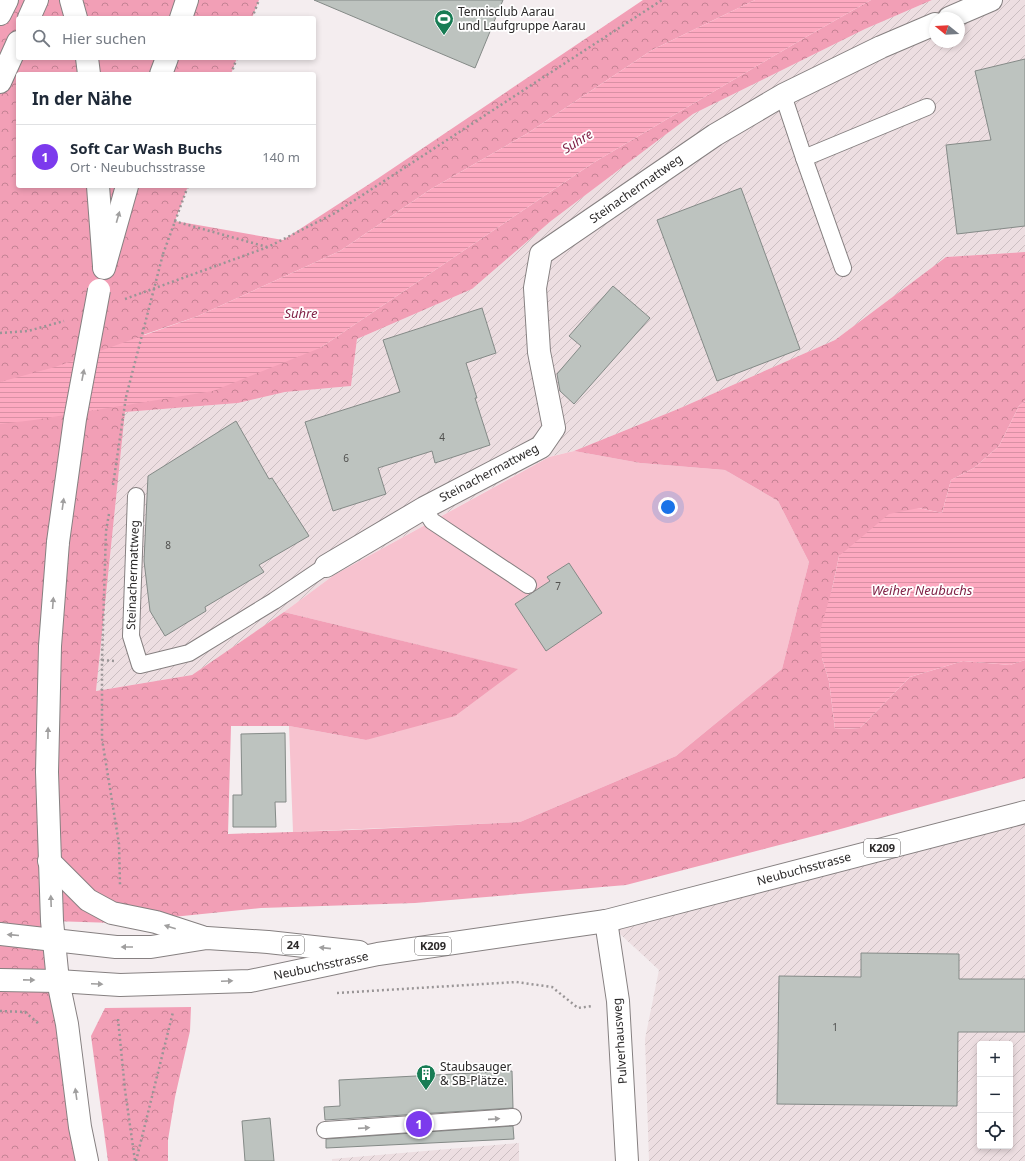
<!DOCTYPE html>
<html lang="de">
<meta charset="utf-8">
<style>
body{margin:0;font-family:"Noto Sans",sans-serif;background:#f2f2f3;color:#1f2937}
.controls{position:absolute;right:12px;bottom:12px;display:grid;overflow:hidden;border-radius:4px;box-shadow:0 2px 6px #0003}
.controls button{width:36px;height:36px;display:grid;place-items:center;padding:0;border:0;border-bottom:1px solid #e0e1e3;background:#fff;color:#1f2937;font:20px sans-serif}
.compass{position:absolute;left:929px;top:12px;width:36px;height:36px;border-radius:50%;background:#fff;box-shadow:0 2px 6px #0003;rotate:288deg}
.you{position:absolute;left:668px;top:507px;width:14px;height:14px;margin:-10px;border:3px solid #fff;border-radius:50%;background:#1a73e8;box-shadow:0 0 0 6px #1a73e833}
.badge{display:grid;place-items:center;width:26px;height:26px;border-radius:50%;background:#7c3aed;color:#fff;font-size:13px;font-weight:700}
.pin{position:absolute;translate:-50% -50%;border:2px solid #fff;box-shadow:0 1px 4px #0006}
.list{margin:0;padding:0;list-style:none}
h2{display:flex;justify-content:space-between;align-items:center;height:52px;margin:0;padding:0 16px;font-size:17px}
h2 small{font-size:13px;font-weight:400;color:#747a83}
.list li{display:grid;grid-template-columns:26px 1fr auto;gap:12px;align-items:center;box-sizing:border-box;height:64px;padding:0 16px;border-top:1px solid #e0e1e3}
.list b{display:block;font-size:15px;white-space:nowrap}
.list p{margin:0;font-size:13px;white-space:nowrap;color:#747a83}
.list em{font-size:13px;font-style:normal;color:#747a83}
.icon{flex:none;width:22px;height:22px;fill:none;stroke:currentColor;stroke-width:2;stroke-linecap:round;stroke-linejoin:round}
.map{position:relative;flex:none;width:1025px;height:1161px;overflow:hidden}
.search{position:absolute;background:#fff;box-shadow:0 2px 6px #0003;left:16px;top:16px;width:300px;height:44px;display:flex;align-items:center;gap:10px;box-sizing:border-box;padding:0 14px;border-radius:4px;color:#747a83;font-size:15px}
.panel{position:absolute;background:#fff;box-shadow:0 2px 6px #0003;left:16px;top:72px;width:300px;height:116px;border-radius:4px}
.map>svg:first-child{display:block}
</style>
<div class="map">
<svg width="1025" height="1161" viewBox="0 0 1025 1161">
<defs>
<pattern id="industrial-furrows" width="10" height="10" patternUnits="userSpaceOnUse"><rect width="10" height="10" fill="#eddee1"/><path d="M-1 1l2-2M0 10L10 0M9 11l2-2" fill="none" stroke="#cbbec1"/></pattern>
<pattern id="forest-crowns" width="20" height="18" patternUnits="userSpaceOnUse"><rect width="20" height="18" fill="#f29fb6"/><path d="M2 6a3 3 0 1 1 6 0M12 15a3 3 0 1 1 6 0" fill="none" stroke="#c48294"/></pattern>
<pattern id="water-rules" width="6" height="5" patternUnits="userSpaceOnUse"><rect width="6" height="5" fill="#fda9c0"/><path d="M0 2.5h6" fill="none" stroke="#d991a5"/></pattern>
</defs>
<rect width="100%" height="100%" fill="#f4edef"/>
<g fill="url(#industrial-furrows)" fill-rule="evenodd">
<path d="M932 0H1025V252L946 257 835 340 678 409 574 451 548 457 334 575 284 612 192 675 96 691 125 412 238 403 285 392 351 386 357 339 472 289 551 221 693 114 865 29ZM935 18H959V42H935Z"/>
<path d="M1025 812V1161H649L645 1039 659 970 606 921ZM980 1044H1010V1146H980Z"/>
<polygon points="519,1143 519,1161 332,1161 332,1159"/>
</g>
<polygon fill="#f7c2cf" points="574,451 640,463 725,470 778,501 809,562 782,669 676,756 520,822 293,832 289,726 366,740 517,669 284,612 334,575 549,457"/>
<g fill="url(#forest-crowns)">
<polygon points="0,0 259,0 252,18 18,18 18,58 237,58 231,74 18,74 18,186 188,186 175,221 283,240 377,179 643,0 755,0 652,50 528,133 431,189 340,251 198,316 143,335 320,348 593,163 806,37 871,0 932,0 865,29 693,114 551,221 472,289 357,339 351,386 285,392 238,403 125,412 96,691 192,675 284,612 518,669 455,716 366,740 289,726 231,726 228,834 352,830 520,822 676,756 782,669 809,562 778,501 725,470 640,463 574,451 678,409 835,340 946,257 1025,252 1025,401 1019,406 999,446 974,468 951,480 942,513 919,508 839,556 832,589 822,658 829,681 835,729 860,728 910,677 963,661 1010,665 1025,660 1025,778 837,830 626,885 415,903 261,908 114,923 52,921 88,1161 0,1161"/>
<polygon points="191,1007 190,1031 175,1097 168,1140 168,1161 108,1161 91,1036 105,1008"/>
</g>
<g fill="url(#water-rules)">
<polygon points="755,0 871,0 806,37 593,163 320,348 213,391 34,420 0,424 0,382 55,367 198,316 340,251 431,189 528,133 652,50"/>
<polygon points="1025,401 1025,660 1010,665 963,661 910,677 860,728 835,729 829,681 822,658 820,631 832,589 839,556 889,514 919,508 942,513 951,480 974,468 999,446 1019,406"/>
</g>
<g fill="#bdc3bf" stroke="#848a87">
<polygon points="314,0 503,0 475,68"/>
<polygon points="1025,59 1025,226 957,234 946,145 991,140 975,71"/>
<polygon points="741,188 800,349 717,381 657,220"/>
<polygon points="613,286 650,318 574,404 560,391 557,374 581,346 569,336"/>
<polygon points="482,308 496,353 466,363 477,398 475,398 490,445 435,463 432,451 378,468 386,494 333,511 305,422 400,392 383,340"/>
<polygon points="236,421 269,479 272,478 309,536 259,565 264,572 205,607 206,611 165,636 150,611 144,561 148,476"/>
<polygon points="569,563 602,613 546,651 515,604 550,581 547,577"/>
<polygon points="285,733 286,802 275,802 276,827 233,827 233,795 242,795 241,734"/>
<polygon points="861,953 959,954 959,979 1025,979 1025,1032 958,1032 957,1106 777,1104 779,976 861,977"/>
<polygon points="512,1071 513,1108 325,1120 324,1107 340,1106 339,1080"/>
<polygon points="270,1118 274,1161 245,1161 242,1121"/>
<polygon points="513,1126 514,1139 326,1148 326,1139"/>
</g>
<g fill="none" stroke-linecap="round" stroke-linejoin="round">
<defs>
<g id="lane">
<polyline points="783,95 804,158 843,268"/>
<polyline points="804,158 927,107"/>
<polyline points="136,496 131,636 140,665 189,653 274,601 326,566"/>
<polyline points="424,508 432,521 528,585"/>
<polyline points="325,1130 513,1117"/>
</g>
<g id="street">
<polyline points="949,18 991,0"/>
<polyline points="326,566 424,508 541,447 554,428 539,352 535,288 541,254 715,135 783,95 881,47 935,24"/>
</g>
<polyline id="secondary" points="606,921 618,1001 627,1161"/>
<g id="primary">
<polyline points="71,0 76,18"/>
<polyline points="87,58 89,74"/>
<polyline points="98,186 104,266"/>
<polyline points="58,542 50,646 47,772 52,921 58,981 67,1024 80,1127 87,1161"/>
<polyline points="49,861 88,900 112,913 156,922 202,937"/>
<polyline points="0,934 116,947 151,947 207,938 268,942 359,952"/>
<polyline points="0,980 58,981 120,985 250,981 378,954 606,921 1025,812"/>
</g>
<g id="highway">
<polyline points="0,14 7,0"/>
<polyline points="29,18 37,0"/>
<polyline points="181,18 187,0"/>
<polyline points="161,74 167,58"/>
<polyline points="0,82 18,42"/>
<polyline points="104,268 127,186"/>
</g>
</defs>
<use href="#lane" stroke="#868081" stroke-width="18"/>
<use href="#street" stroke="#868081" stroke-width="24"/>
<use href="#secondary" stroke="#868081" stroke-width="24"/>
<use href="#primary" stroke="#868081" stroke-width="24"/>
<use href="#highway" stroke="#868081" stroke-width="24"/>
<g stroke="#999596" stroke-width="2.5" stroke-dasharray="2 3" stroke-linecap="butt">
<polyline points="252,18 259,0"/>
<polyline points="231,74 237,58"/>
<polyline points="174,221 267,247"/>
<polyline points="163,254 188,186"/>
<polyline points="125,299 268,247 335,213 662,0"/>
<polyline points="0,333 28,331 64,321"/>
<polyline points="113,485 126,397"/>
<polyline points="109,514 106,531 102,660 102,739 119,844 120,885"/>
<polyline points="102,660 114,661"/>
<polyline points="337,993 516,982 552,987 578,1008 592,1006"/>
<polyline points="0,1011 25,1012 38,1023"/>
<polyline points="118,1019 125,1090 135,1161"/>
<polyline points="136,1161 173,1012"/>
</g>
<use href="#lane" stroke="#fff" stroke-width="16"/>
<use href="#street" stroke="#fff" stroke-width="22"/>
<use href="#secondary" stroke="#fff" stroke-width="22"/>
<use href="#primary" stroke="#fff" stroke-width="22"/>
<use href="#highway" stroke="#fff" stroke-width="22"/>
<defs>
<polyline id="primary-bridge" points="58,542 75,419 99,290"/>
</defs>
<use href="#primary-bridge" stroke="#868081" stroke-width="24" stroke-linecap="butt"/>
<polyline stroke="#999596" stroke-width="2.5" stroke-dasharray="2 3" stroke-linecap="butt" points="126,397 163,254"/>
<use href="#primary-bridge" stroke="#fff" stroke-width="22"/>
</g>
<defs><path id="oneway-solid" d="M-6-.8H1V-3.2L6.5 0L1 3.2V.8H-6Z"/></defs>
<g fill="#a09f9f">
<use href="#oneway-solid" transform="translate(118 217) rotate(-74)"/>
<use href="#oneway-solid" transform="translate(83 375) rotate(-79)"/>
<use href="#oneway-solid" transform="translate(63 504) rotate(-82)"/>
<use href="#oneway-solid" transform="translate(53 603) rotate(-86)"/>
<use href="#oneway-solid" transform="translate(48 733) rotate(-89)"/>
<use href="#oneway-solid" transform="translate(51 901) rotate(-92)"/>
<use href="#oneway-solid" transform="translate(170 927) rotate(-163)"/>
<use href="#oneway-solid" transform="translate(13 935) rotate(-175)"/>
<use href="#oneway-solid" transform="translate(127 947) rotate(-180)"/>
<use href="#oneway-solid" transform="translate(325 948) rotate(-174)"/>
<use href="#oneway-solid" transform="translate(29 980) rotate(1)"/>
<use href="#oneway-solid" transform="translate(227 981) rotate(-2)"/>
<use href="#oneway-solid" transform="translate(97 984) rotate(3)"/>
<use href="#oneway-solid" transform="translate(76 1094) rotate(-98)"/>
<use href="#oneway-solid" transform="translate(494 1119) rotate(-4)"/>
<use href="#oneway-solid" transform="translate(364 1128) rotate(-4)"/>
</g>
<defs>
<symbol id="stadium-pin" viewBox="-11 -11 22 30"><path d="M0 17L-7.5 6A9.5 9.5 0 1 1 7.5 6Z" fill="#187c54" stroke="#fff"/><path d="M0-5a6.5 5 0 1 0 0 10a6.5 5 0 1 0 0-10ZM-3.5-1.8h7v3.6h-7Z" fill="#fff"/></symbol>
<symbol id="building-pin" viewBox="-11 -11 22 30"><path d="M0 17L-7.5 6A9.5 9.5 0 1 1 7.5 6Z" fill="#187c54" stroke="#fff"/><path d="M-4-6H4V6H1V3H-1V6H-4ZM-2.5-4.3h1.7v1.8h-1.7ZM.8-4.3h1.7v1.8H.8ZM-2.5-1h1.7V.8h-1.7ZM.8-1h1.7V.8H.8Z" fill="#fff"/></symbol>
</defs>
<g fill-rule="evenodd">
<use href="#stadium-pin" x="433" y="8" width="22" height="30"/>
<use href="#building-pin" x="415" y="1063" width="22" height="30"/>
</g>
<g text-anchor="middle" stroke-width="3.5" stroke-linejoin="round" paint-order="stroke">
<g font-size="10" fill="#50504e">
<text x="442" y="441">4</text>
<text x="346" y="462">6</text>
<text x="168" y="549">8</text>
<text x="558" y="590">7</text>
<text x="835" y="1031">1</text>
</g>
<g fill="#fff" stroke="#6b6969" stroke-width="1">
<rect x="864" y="839" width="36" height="18" rx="3"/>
<rect x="282" y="936" width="22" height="18" rx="3"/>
<rect x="415" y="937" width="36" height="18" rx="3"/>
</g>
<g font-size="11" font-weight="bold" fill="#2b2929">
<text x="882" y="852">K209</text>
<text x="293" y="949">24</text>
<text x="433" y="950">K209</text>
</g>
<g font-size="12" fill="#2b2929" stroke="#fff" text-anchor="start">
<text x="458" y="16">Tennisclub Aarau<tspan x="458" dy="14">und Laufgruppe Aarau</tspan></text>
<text x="440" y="1071">Staubsauger<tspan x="440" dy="14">&amp; SB-Plätze.</tspan></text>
</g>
<g font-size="12" fill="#2b2929" stroke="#fff">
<text transform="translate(636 189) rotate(-35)" y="4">Steinachermattweg</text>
<text transform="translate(489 473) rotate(-28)" y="4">Steinachermattweg</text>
<text transform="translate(133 575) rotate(-88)" y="4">Steinachermattweg</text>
<text transform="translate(804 869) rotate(-15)" y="4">Neubuchsstrasse</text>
<text transform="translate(321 966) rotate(-12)" y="4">Neubuchsstrasse</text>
<text transform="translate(620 1041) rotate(-94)" y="4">Pulverhausweg</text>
</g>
<g font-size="13" font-style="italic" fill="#822448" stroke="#fff">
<text transform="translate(577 141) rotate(-32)" y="5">Suhre</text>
<text x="301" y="318">Suhre</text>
<text x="922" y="595">Weiher Neubuchs</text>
</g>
</g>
</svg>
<div class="controls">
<button>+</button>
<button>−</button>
<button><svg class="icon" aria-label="locate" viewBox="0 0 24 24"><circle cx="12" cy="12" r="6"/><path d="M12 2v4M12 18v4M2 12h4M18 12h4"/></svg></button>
</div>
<svg class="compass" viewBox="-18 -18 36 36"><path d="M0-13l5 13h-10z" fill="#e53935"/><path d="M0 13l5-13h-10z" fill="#747a83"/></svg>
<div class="you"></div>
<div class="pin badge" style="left:419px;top:1124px">1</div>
<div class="search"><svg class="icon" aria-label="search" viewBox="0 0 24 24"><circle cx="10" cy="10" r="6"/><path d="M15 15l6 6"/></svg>Hier suchen</div>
<section class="panel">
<h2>In der Nähe<small></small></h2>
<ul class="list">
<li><span class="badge">1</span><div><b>Soft Car Wash Buchs</b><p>Ort · Neubuchsstrasse</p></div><em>140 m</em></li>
</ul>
</section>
</div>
